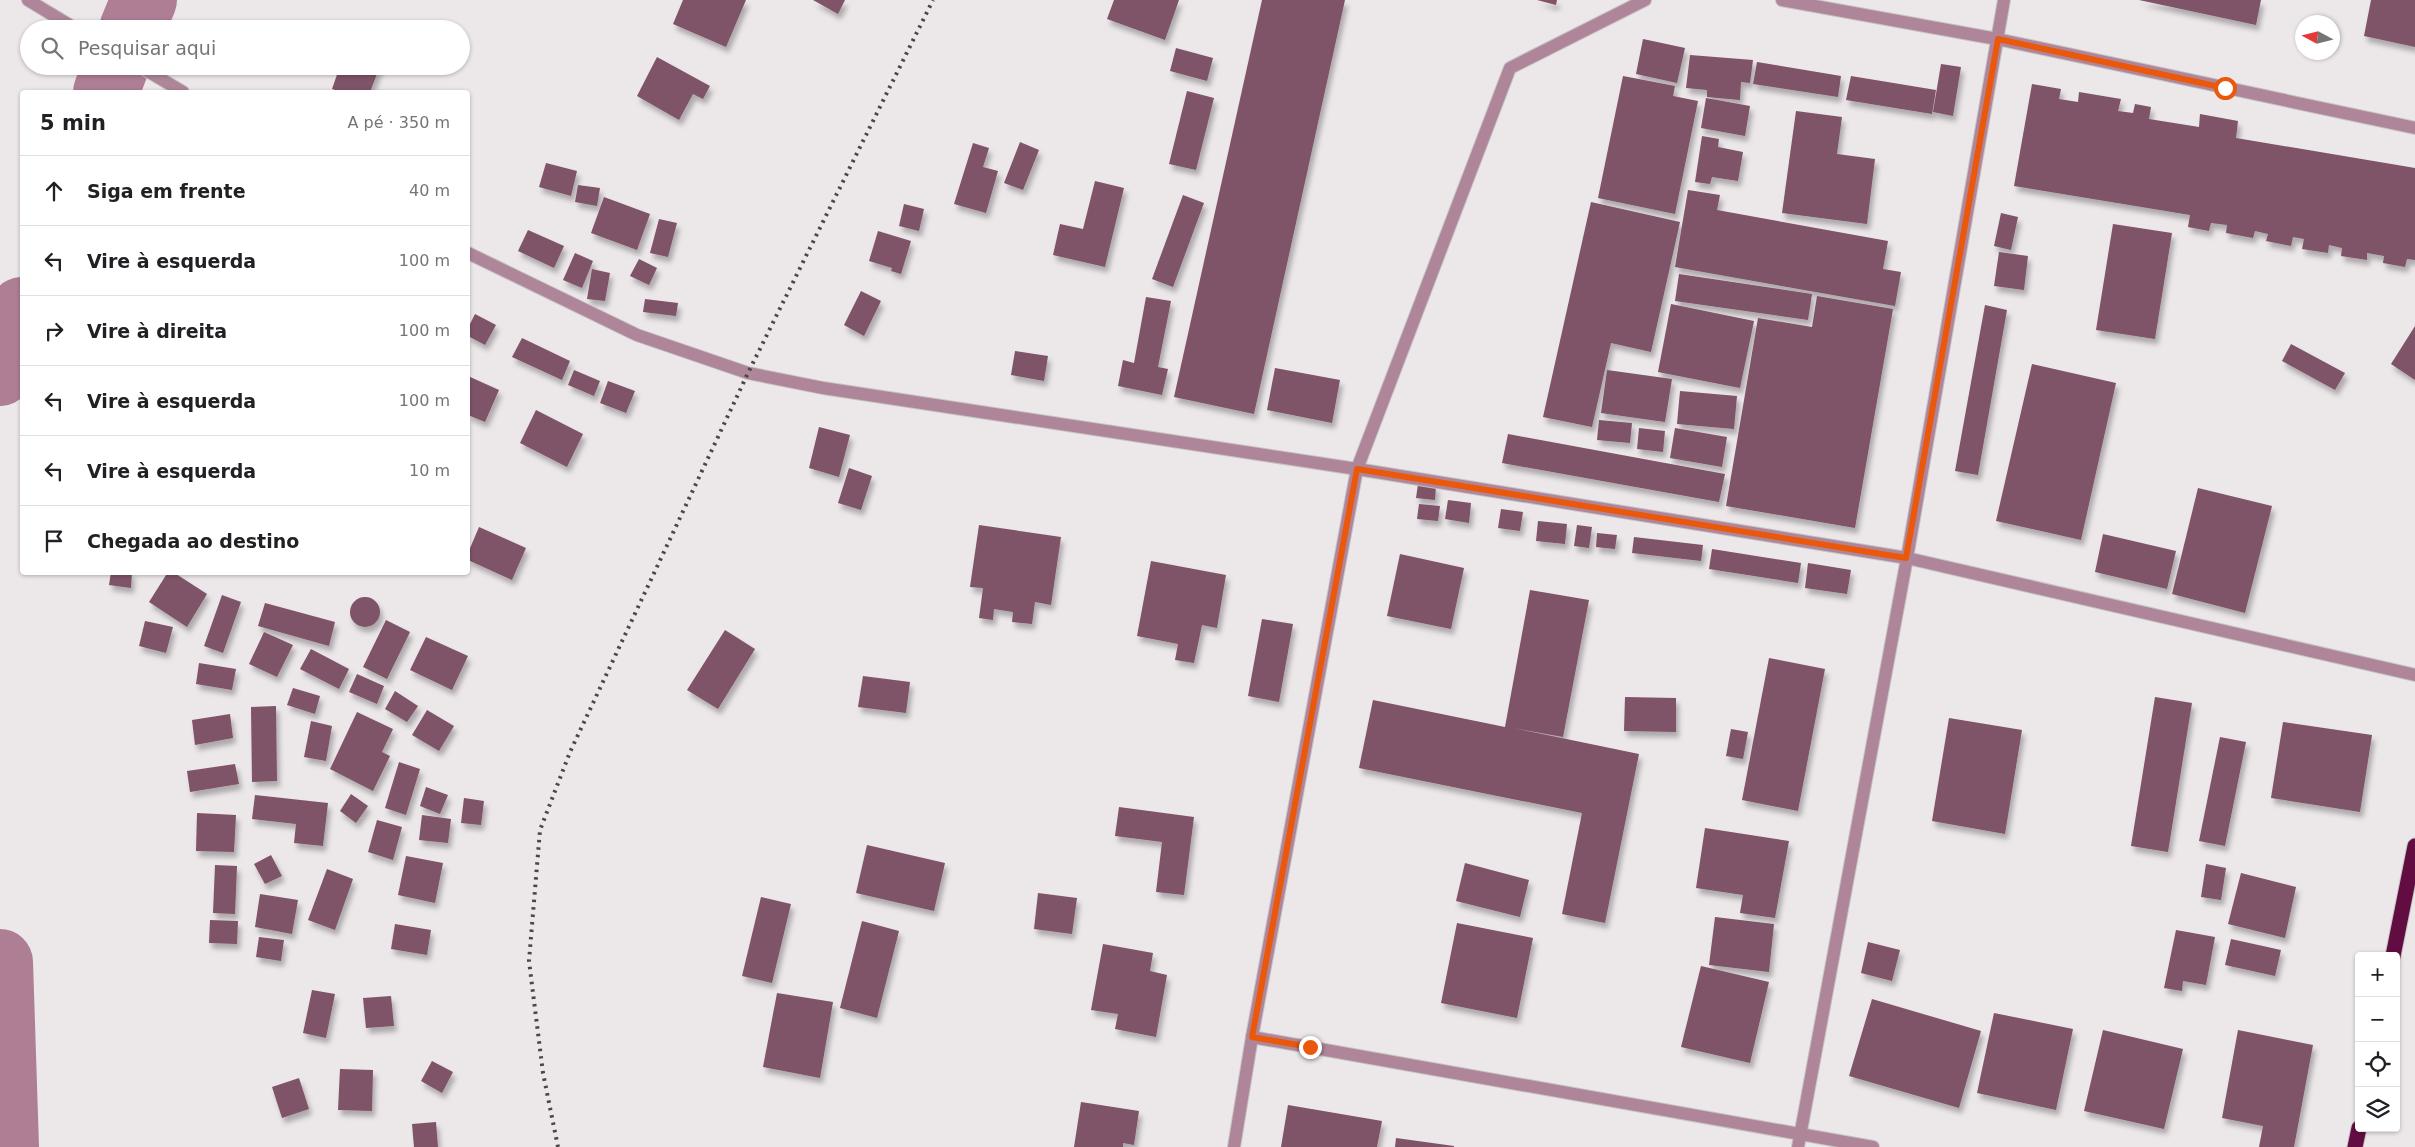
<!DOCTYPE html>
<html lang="pt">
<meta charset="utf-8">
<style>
body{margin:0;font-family:"DejaVu Sans",sans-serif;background:#f6f6f6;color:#202124}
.controls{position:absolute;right:15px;bottom:15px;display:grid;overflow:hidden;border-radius:5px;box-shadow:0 1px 4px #0004}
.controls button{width:45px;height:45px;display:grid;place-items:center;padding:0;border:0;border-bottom:1px solid #e0e0e0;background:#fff;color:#202124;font:25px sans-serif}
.compass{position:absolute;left:2295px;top:15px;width:45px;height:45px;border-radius:50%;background:#fff;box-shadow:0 1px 4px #0004;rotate:277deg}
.stop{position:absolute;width:15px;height:15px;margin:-11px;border:4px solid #ea580c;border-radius:50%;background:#fff}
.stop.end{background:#ea580c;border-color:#fff;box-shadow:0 1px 5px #0008}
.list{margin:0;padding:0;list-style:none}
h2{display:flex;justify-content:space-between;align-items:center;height:65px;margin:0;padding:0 20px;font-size:21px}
h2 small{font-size:16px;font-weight:400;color:#757577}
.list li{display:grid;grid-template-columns:32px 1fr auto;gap:15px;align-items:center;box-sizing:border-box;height:70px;padding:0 20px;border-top:1px solid #e0e0e0}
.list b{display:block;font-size:19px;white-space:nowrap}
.list em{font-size:16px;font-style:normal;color:#757577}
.icon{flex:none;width:28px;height:28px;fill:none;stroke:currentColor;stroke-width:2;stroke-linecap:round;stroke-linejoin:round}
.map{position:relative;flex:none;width:2415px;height:1147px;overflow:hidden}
.search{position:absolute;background:#fff;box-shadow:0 1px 4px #0004;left:20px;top:20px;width:450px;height:55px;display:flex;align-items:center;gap:12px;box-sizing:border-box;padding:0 18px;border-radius:28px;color:#757577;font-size:19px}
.panel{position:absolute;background:#fff;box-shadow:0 1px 4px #0004;left:20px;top:90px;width:450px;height:485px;border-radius:5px}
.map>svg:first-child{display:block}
</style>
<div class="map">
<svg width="2415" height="1147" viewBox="0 0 2415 1147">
<defs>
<filter id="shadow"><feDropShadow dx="3" dy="5.5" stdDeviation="2.5" flood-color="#0004"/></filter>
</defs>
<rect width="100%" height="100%" fill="#ece7e9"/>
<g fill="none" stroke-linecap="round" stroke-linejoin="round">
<g stroke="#ae7e95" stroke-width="66">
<polyline points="132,29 144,0"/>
<polyline points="106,92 116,66"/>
<polyline points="0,373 22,310"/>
<polyline points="0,962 6,1147"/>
</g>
</g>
<g fill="#7f5268" filter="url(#shadow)">
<polygon points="683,0 746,0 726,47 673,24"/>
<polygon points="813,0 845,0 838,14"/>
<polygon points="1114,0 1179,0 1165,40 1107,19"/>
<polygon points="1262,0 1345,0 1254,414 1174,397"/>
<polygon points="1537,0 1557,0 1556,5"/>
<polygon points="2139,0 2261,0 2256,25"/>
<polygon points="2371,0 2415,0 2415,47 2364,36"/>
<polygon points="1643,39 1685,48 1677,83 1636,74"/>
<polygon points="1176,48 1213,58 1207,81 1170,71"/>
<polygon points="1690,55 1753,60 1750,83 1741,82 1740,100 1707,97 1707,90 1686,88"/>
<polygon points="657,57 710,86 703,99 693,94 679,120 637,96"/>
<polygon points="1757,62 1841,76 1838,97 1753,84"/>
<polygon points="1941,64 1961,67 1953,116 1933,112"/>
<polygon points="340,66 380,66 370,92 342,92 332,89"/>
<polygon points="1623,76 1675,86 1673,96 1698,101 1675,214 1598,198"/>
<polygon points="1851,76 1936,90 1932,114 1846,100"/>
<polygon points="2032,84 2061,89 2059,99 2078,102 2079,92 2121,99 2118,111 2133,113 2135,104 2151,107 2149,119 2199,127 2200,114 2238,121 2236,138 2415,168 2415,260 2407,259 2405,267 2383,263 2384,256 2367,253 2367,260 2341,256 2342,248 2329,245 2328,253 2302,249 2304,239 2293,237 2291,246 2266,241 2268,234 2255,231 2253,238 2226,233 2227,225 2211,223 2209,231 2188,227 2190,215 2014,186"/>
<polygon points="1187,91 1214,98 1196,170 1169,164"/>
<polygon points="1706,98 1750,106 1745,136 1701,128"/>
<polygon points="1796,111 1842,117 1837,154 1875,159 1867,224 1782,213"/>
<polygon points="1702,136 1719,139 1718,147 1743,152 1738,181 1712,177 1710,184 1695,182"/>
<polygon points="1020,142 1039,150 1023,190 1004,183"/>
<polygon points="973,143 989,148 983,167 998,171 986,213 954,204"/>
<polygon points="546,163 577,171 571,196 539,187"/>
<polygon points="1095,181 1124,188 1105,267 1053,255 1060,224 1083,229"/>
<polygon points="578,185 600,188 597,206 575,202"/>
<polygon points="1688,190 1720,195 1717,210 1888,241 1883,269 1901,272 1895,306 1675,267"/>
<polygon points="1183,195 1204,203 1173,287 1152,279"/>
<polygon points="604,197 650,214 637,250 591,233"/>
<polygon points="1591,202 1680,222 1651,352 1611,343 1592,427 1543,417"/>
<polygon points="904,204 924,209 919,231 899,226"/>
<polygon points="2001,213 2018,217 2011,250 1994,246"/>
<polygon points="659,219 677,223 668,257 650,253"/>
<polygon points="2113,224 2172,233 2155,339 2096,330"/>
<polygon points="528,230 564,246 554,268 518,251"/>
<polygon points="878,231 911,241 901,274 891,271 892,268 869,261"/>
<polygon points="1999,252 2028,256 2024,290 1994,286"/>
<polygon points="575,253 593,261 582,288 563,280"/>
<polygon points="639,259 657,268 649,285 630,276"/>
<polygon points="592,269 610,273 605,301 587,299"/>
<polygon points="1679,274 1812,294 1808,320 1675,301"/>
<polygon points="861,291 881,301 864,336 844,325"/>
<polygon points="1817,296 1893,309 1855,528 1726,506 1758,318 1812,327"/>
<polygon points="1146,297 1171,301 1158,367 1168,369 1162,395 1118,386 1123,360 1134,363"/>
<polygon points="645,299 678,303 676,316 643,312"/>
<polygon points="1671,304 1754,321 1740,388 1658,372"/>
<polygon points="1985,305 2007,310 1978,475 1955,471"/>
<polygon points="475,314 496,325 485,345 468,336 468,328"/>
<polygon points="2415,326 2415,380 2391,364"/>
<polygon points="522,338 570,361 562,380 512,357"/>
<polygon points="2291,344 2345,373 2335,390 2282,361"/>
<polygon points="1015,351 1048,356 1044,381 1011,375"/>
<polygon points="2032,364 2116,383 2081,540 1996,521"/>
<polygon points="1275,368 1340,380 1332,423 1267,410"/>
<polygon points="574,370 600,381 594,396 568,385"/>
<polygon points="1607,370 1672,379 1665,422 1601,413"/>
<polygon points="468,376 499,390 485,422 468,415"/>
<polygon points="608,381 635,391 626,413 600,403"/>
<polygon points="1680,391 1737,396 1734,429 1677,424"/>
<polygon points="536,410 583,434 567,467 520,443"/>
<polygon points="1599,420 1632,423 1630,443 1597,440"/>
<polygon points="819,427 850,435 839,477 809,468"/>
<polygon points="1639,428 1665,431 1663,452 1637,449"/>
<polygon points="1675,428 1727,437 1722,467 1670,458"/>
<polygon points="1508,434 1725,474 1719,502 1502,463"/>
<polygon points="849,468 872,476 861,510 838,503"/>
<polygon points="1418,484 1436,486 1435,500 1416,498"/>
<polygon points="2198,488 2272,506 2245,613 2172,594"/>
<polygon points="1448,500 1471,503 1469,523 1445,519"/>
<polygon points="1419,504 1440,506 1438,521 1417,519"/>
<polygon points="1501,509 1523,512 1520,531 1498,528"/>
<polygon points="1538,521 1567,524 1565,544 1536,541"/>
<polygon points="979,525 1061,537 1051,605 1035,602 1032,624 1012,622 1013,612 994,609 993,620 979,618 983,588 970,587"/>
<polygon points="1577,525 1592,527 1589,548 1574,546"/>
<polygon points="479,527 526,548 512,580 468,560 468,553"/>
<polygon points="1597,533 1617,535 1615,549 1596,547"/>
<polygon points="2103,534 2176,551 2167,589 2095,572"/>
<polygon points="1634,537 1703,545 1701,561 1632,553"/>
<polygon points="1712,549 1801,563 1798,583 1709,569"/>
<polygon points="1400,554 1464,568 1451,629 1387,616"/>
<polygon points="1151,561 1226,575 1217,628 1202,625 1194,663 1175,660 1178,644 1137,636"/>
<polygon points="1808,563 1851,570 1847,594 1805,588"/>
<polygon points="111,572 132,572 131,588 109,585"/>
<polygon points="168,572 173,572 207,594 187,627 149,602"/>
<polygon points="1530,590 1589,600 1563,737 1513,728 1639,754 1605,923 1562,914 1582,813 1359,768 1373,700 1505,727"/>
<polygon points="222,595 241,602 223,653 204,646"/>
<circle cx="365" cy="612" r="15"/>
<polygon points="265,603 335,622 329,646 258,626"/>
<polygon points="1262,619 1293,624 1279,702 1248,696"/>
<polygon points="386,620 410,632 387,679 363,667"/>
<polygon points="145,621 173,627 166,653 139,646"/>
<polygon points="725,630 755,649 718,709 687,690"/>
<polygon points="264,632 293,645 277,677 249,664"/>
<polygon points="426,637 468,656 452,690 410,670"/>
<polygon points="311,649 349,669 339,689 300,669"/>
<polygon points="1769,658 1825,669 1798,811 1742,800"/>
<polygon points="199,663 236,669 232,690 196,684"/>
<polygon points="357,674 384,686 377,704 349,692"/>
<polygon points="863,676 910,682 906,713 858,707"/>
<polygon points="293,688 320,696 315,714 287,705"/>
<polygon points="395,691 418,706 407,722 385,709"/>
<polygon points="1625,697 1676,698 1676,732 1624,731"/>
<polygon points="2155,697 2192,703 2168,852 2131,846"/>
<polygon points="276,706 277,781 252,782 251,707"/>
<polygon points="427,710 454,726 439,751 412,735"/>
<polygon points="357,712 393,729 382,752 390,756 373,791 330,769"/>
<polygon points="230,714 233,738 195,745 192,720"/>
<polygon points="1949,718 2022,730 2005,834 1932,821"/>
<polygon points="311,721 332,726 326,761 304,757"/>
<polygon points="2283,722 2372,735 2360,812 2271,798"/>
<polygon points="1731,729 1748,732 1743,759 1726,756"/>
<polygon points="2220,737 2246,742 2225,846 2199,841"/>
<polygon points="399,762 420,769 406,815 385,808"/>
<polygon points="235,764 239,784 190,792 187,771"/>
<polygon points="426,787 448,795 440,814 420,806"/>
<polygon points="351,794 368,806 356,823 340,811"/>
<polygon points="255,795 328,803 323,846 294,843 296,824 252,819"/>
<polygon points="464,798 484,801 481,825 461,823"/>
<polygon points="1119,807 1194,817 1184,895 1156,892 1162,842 1115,836"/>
<polygon points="197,813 236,815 234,852 196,851"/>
<polygon points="422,815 451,819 448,843 419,840"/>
<polygon points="377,820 402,827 393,860 368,852"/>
<polygon points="1705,828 1789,841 1775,918 1740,913 1743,895 1696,888"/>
<polygon points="867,845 945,863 934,911 856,893"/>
<polygon points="271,855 282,876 265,884 254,864"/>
<polygon points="406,856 443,863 435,903 398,895"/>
<polygon points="1465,863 1529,880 1520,917 1456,901"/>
<polygon points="2206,864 2226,868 2221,900 2201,897"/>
<polygon points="215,865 237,866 235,914 213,913"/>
<polygon points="327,869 353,879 335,930 308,920"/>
<polygon points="2241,873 2296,887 2285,938 2228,924"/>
<polygon points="1038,893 1077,898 1072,934 1034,929"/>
<polygon points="260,894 298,900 292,934 255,927"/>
<polygon points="761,897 791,904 772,983 742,976"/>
<polygon points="1715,917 1774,924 1769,972 1709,965"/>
<polygon points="210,920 238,921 237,944 209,943"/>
<polygon points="862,921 899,931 877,1018 840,1008"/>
<polygon points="1457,923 1533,938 1517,1018 1441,1003"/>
<polygon points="395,924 431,930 427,955 391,949"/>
<polygon points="2176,930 2215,937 2206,985 2183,981 2182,991 2164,988"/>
<polygon points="259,937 284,940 281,961 256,957"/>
<polygon points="2231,939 2281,950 2275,976 2225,965"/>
<polygon points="1868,942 1900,950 1892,981 1861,973"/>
<polygon points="1103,944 1153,953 1150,971 1167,975 1156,1037 1115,1029 1118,1014 1091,1010"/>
<polygon points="1701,966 1769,982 1750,1063 1681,1047"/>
<polygon points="312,990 335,994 326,1038 303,1033"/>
<polygon points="777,993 833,1002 820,1078 763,1067"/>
<polygon points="391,996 394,1026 366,1028 363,998"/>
<polygon points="1872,999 1981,1031 1959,1108 1849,1076"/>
<polygon points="1994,1013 2073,1029 2056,1110 1977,1093"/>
<polygon points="2103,1030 2183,1049 2164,1129 2084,1111"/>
<polygon points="2238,1030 2313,1045 2294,1147 2259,1147 2263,1126 2222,1118"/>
<polygon points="432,1061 453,1072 442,1093 421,1081"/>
<polygon points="340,1069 373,1070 372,1111 338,1110"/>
<polygon points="299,1078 309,1109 282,1118 272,1087"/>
<polygon points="1081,1102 1139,1111 1134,1145 1123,1143 1123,1147 1074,1147"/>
<polygon points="1288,1105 1382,1121 1377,1147 1281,1147"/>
<polygon points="436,1122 438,1147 414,1147 412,1124"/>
<polygon points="1396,1138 1454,1146 1454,1147 1395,1147"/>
</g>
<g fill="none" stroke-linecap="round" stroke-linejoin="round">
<defs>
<g id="minor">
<polyline points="28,0 76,29"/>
<polyline points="1782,0 1997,39 2415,128"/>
<polyline points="139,66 183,92"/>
<polyline points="468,253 637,335 748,373 823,388 1357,469 1907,558 2415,675"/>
<polyline points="1252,1037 1873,1147"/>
<polyline points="1234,1147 1252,1037 1357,469 1510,68 1645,0"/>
<polyline points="1798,1147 1907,558 2004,0"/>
</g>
<g id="highway">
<polyline points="2393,956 2415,846"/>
<polyline points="2355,1147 2359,1128"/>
</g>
</defs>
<use href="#minor" stroke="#c7c3c5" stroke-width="14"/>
<use href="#highway" stroke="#c7c3c5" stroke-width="17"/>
<use href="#minor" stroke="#af8699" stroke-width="12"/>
<use href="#highway" stroke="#620d41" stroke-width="15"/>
<polyline stroke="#494748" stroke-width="4" stroke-dasharray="2.5 5" stroke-linecap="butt" points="558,1147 543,1073 529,961 540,830 570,752 748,373 933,0"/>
</g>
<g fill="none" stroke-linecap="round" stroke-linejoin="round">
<polyline stroke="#ea580c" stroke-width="6" points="1310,1047 1252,1037 1357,469 1906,558 1998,39 2225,88"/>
</g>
</svg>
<div class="controls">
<button>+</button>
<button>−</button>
<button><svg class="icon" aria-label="locate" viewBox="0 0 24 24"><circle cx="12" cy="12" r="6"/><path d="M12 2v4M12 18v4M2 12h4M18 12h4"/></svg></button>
<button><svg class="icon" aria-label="layers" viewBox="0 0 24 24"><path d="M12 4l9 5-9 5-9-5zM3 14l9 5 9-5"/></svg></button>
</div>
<svg class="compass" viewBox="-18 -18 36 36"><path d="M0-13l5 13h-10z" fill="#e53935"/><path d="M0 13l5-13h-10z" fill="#757577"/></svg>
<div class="stop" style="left:2225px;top:88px"></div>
<div class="stop end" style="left:1310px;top:1047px"></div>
<div class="search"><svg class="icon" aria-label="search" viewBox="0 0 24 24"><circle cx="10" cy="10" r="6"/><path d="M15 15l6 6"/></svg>Pesquisar aqui</div>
<section class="panel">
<h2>5 min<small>A pé · 350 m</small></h2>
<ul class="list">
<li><svg class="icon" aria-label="ahead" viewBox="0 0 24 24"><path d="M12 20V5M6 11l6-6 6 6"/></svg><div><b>Siga em frente</b></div><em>40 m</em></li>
<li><svg class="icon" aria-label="left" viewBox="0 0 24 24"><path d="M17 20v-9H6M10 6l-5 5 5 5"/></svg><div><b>Vire à esquerda</b></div><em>100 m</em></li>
<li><svg class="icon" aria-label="right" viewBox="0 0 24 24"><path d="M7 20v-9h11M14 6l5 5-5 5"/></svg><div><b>Vire à direita</b></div><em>100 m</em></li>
<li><svg class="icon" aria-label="left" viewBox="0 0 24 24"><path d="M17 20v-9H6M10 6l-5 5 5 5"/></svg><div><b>Vire à esquerda</b></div><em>100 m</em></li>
<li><svg class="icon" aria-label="left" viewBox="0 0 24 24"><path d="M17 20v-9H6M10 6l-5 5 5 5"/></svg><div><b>Vire à esquerda</b></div><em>10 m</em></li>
<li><svg class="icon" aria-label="arrive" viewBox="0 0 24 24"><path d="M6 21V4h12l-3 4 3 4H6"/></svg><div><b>Chegada ao destino</b></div></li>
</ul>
</section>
</div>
